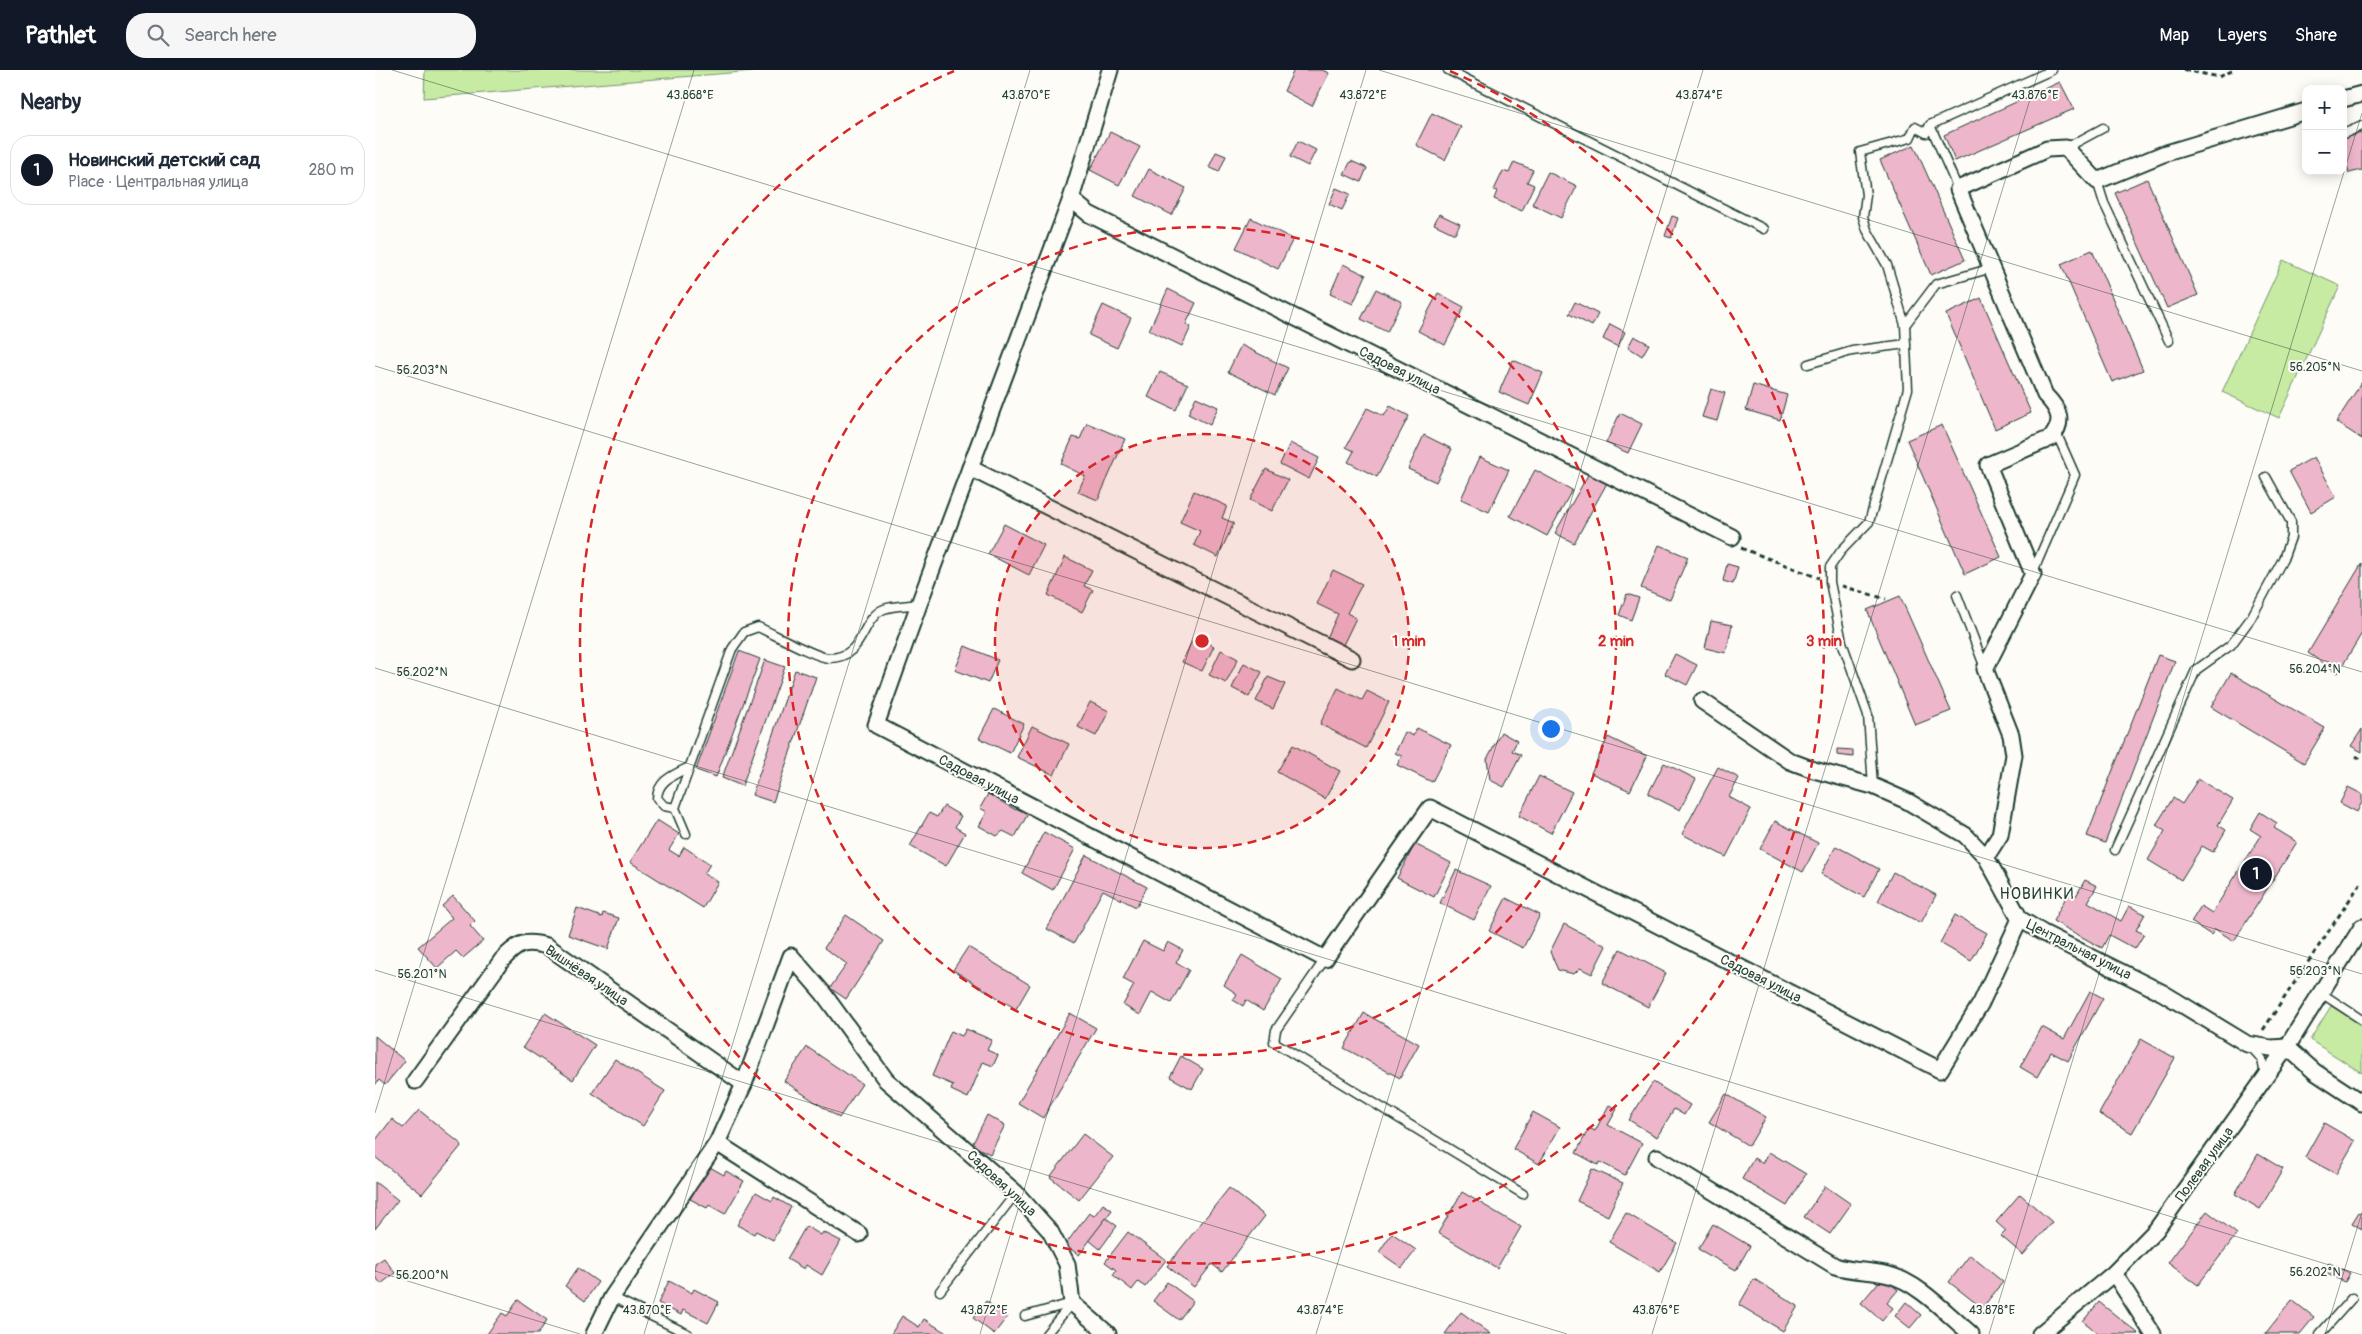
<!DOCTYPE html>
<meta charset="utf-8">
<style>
body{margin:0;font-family:Pangolin,sans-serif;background:#f6f6f7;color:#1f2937}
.controls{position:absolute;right:15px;top:15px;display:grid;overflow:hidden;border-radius:10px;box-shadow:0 2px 12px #0003}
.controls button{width:45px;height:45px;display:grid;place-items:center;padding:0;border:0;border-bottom:1px solid #e0e1e3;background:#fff;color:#1f2937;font:25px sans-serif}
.you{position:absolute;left:1175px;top:658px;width:18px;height:18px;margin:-12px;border:4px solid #fff;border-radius:50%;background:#1a73e8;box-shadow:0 0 0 8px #1a73e833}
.badge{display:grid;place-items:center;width:32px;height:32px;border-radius:50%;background:#111827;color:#fff;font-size:16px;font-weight:700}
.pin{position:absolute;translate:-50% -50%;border:2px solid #fff;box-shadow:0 1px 5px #0006}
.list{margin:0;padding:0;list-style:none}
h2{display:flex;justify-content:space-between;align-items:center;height:65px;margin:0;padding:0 20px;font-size:21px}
h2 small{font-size:16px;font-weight:400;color:#747a83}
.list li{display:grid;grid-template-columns:32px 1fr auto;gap:15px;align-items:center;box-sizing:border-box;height:70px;margin:0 10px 10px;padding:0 10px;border:1px solid #e0e1e3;border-radius:20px}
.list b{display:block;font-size:19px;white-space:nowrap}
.list p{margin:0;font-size:16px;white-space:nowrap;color:#747a83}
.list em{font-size:16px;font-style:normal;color:#747a83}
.icon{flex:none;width:28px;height:28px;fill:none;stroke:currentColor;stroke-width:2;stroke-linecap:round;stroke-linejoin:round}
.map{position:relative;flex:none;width:1987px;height:1264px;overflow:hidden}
header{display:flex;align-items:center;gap:30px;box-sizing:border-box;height:70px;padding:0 25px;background:#111827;color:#fff}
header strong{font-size:24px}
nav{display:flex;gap:28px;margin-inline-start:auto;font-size:18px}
.search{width:350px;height:45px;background:#f6f6f7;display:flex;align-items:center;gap:12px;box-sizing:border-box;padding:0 18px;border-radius:20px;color:#747a83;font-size:19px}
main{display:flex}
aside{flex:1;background:#fff}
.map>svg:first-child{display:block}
</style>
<header>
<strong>Pathlet</strong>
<div class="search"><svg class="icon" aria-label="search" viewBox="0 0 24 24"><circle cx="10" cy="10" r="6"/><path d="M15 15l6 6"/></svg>Search here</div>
<nav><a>Map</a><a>Layers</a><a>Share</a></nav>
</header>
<main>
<aside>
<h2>Nearby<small></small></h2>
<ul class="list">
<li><span class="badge">1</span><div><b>Новинский детский сад</b><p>Place · Центральная улица</p></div><em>280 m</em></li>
</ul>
</aside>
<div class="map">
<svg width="1987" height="1264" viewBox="0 0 1987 1264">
<rect width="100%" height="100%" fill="#fdfcf7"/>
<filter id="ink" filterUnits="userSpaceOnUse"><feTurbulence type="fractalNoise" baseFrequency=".02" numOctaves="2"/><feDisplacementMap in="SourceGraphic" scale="10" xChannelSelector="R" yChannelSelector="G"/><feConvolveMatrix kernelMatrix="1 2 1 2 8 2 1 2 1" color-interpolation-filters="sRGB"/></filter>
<g filter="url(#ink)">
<g fill="#c8eba4" stroke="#74946c">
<polygon points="50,0 391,0 49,28"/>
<polygon points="1908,190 1965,216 1904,348 1847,322"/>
<polygon points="1956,936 1987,955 1987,1003 1935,970"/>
</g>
<g fill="#eeb6cb" stroke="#1f3d34">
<polygon points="919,0 947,0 954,3 937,36 909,21"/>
<polygon points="1685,12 1699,39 1580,91 1569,65"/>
<polygon points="1057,43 1086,57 1070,90 1041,75"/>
<polygon points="735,62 765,77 744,115 715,100"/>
<polygon points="1987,63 1987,100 1974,103 1968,79 1968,68"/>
<polygon points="923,71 941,80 933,96 915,87"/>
<polygon points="1539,75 1590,190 1556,205 1505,90"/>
<polygon points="841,82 851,86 844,102 834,97"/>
<polygon points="976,91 992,98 986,112 969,104"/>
<polygon points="1139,92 1158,100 1152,112 1159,115 1147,141 1119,129 1122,121 1119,120 1128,101 1134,103"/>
<polygon points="774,99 811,118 797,145 760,126"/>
<polygon points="1173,102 1202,116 1186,148 1157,134"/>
<polygon points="1772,109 1823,225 1792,238 1740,123"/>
<polygon points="961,118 975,124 967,140 954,134"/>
<polygon points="1064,144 1085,154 1080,164 1059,154"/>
<polygon points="1297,146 1303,148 1296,168 1290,166"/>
<polygon points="876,148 918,169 903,199 861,178"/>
<polygon points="1717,180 1768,300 1737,312 1686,194"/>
<polygon points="968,194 991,205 978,234 955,224"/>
<polygon points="793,219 821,233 811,254 816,257 807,276 774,260"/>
<polygon points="1001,219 1027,232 1012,262 986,249"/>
<polygon points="1063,223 1089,237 1070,275 1043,261"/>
<polygon points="1606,228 1656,343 1620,359 1571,244"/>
<polygon points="1200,232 1223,244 1217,256 1194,244"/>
<polygon points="728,235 756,248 742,278 714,265"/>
<polygon points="1235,254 1250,262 1243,277 1228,269"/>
<polygon points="1259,266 1274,274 1267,286 1253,277"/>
<polygon points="866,275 913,298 900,325 853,302"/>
<polygon points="1138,290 1168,303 1154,335 1124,322"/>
<polygon points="785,302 813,314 801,340 773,327"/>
<polygon points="1987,312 1987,369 1961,352"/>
<polygon points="1378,315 1412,325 1405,350 1371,340"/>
<polygon points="1336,319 1350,323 1342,351 1327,347"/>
<polygon points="821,327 843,337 835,355 813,344"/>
<polygon points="1015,336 1034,346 1002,407 973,392 979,381 971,377 992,338 1009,346"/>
<polygon points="1245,343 1267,354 1253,383 1231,373"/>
<polygon points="712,353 750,369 723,430 703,422 710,406 686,394 698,367 705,369"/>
<polygon points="1567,355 1626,487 1590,504 1532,370"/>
<polygon points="1049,365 1077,379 1061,412 1033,399"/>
<polygon points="915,373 944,388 934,409 905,394"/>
<polygon points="1105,387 1134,400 1114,442 1086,429"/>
<polygon points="1939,387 1961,427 1936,442 1914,401"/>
<polygon points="891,399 913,410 897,441 875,430"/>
<polygon points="1160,400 1197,420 1172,466 1135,446"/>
<polygon points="1214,403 1232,413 1199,473 1180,463"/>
<polygon points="819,421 852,436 847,448 859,453 843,487 819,475 825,461 805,452"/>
<polygon points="629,454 669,475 654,505 613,484"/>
<polygon points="1284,475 1313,487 1295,530 1266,518"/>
<polygon points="690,487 717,500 709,516 718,520 707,542 673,525"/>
<polygon points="1987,493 1987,563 1963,603 1933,583"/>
<polygon points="1352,494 1363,497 1358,514 1348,511"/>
<polygon points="958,500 987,514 972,543 981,548 967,577 951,570 963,544 942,534"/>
<polygon points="1252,524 1264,528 1256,550 1244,545"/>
<polygon points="1525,526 1576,641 1540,655 1492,540"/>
<polygon points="1336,551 1357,555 1351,583 1330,578"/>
<polygon points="819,567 839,576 827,601 807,592"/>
<polygon points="590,576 623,590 613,613 580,600"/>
<polygon points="846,580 863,589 851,613 834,605"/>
<polygon points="364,581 385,589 341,707 321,700"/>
<polygon points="1300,584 1322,595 1312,615 1290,604"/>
<polygon points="1783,585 1800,591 1730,773 1712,766"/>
<polygon points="390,590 410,597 367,716 347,708"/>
<polygon points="869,593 887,602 874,627 857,618"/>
<polygon points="420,600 441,607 398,732 377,725"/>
<polygon points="1856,603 1950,658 1929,693 1836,637"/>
<polygon points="893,607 910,614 898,639 881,631"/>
<polygon points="963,618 987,630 992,621 1014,632 991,678 945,654"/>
<polygon points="715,632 734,641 721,666 703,657"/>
<polygon points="619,639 649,654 635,683 604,668"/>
<polygon points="657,656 694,674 679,705 642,687"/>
<polygon points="1042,658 1076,675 1057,712 1022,695 1027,686 1020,683 1030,662 1038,666"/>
<polygon points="1987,659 1987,682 1976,676"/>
<polygon points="1126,662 1142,671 1137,681 1146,685 1129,717 1115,710 1112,689"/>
<polygon points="1233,667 1272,686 1255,721 1216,703"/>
<polygon points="918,675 965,701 950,729 902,702"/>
<polygon points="1462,679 1478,680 1478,687 1462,685"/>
<polygon points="1289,693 1321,709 1305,740 1273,724"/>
<polygon points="1343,697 1364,708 1354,727 1376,739 1351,787 1307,764"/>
<polygon points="1164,706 1197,722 1176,763 1144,746"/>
<polygon points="1823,709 1858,730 1843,755 1851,760 1838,782 1827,776 1806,810 1773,790 1790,761 1781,755 1798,728 1807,734"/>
<polygon points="1973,717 1987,724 1987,732 1982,742 1965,733"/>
<polygon points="613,724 641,740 643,736 654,742 640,767 628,761 622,766 604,756 612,742 605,738"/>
<polygon points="569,736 586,746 580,757 590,763 571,796 535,776 554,743 562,747"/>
<polygon points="1885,742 1902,753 1899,758 1922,772 1859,871 1840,859 1836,865 1816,852 1826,836 1837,843 1886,766 1875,759"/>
<polygon points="282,750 304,764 294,780 304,786 309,777 335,794 329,804 343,812 328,838 255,792"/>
<polygon points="1400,751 1443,773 1428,802 1385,779"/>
<polygon points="669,762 700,779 678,820 647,803"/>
<polygon points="1040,774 1076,793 1059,827 1022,808"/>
<polygon points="1461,776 1504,799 1489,827 1446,804"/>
<polygon points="711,785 772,817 761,837 728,820 699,873 672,859"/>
<polygon points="1081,800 1116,816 1099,850 1065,833"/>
<polygon points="1518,802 1561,825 1546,853 1503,831"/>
<polygon points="1710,810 1722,816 1713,832 1746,851 1754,836 1770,844 1761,860 1769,864 1760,879 1734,865 1727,878 1678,851 1694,822 1701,826"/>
<polygon points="78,826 100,851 95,856 108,871 88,888 81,881 62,898 43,877 77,848 67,836"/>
<polygon points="1131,828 1165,845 1148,878 1114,861"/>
<polygon points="202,838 227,847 228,843 244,848 233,879 193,865"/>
<polygon points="471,845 509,871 471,929 455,918 472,894 449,878"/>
<polygon points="1580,845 1612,863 1596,891 1565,873"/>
<polygon points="1189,854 1231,876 1217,904 1205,898 1199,904 1183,900 1175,882"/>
<polygon points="768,871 788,881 793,872 808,880 801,893 814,900 796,933 777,922 765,945 748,935 759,915 748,909"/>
<polygon points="593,877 655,915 641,939 578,900"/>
<polygon points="1245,879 1291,903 1273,937 1227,913"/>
<polygon points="867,885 907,909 888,941 871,930 868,936 858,930 862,924 849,915"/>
<polygon points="1715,921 1728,928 1693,991 1676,982 1662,1007 1645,997 1667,957 1689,969"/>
<polygon points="170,943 220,975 198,1010 148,977"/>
<polygon points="695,943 721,958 668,1048 643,1033"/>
<polygon points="989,943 1044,974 1025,1008 969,978"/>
<polygon points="591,959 617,970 612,980 623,985 618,996 608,992 593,1028 576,1020 578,1015 557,1006 576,961 587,966"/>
<polygon points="0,966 30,991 10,1015 4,1010 0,1015"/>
<polygon points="1766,969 1800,988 1757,1063 1724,1044"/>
<polygon points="432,977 487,1014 464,1048 409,1011"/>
<polygon points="806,986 828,999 817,1019 795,1007"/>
<polygon points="240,989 290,1021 268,1056 217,1023"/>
<polygon points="1278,1012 1315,1035 1309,1045 1299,1039 1282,1067 1254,1050"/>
<polygon points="1351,1024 1391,1047 1374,1076 1334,1052"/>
<polygon points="1234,1035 1242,1039 1233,1055 1267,1073 1250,1105 1225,1092 1223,1095 1201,1083 1214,1058 1220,1061"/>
<polygon points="44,1040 87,1075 47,1124 0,1087 0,1071 17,1049 28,1058"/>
<polygon points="1158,1042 1185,1057 1164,1094 1138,1079"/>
<polygon points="612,1045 630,1055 615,1084 597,1075"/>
<polygon points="1949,1053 1980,1071 1961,1104 1930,1087"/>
<polygon points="708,1064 738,1087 704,1130 675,1107"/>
<polygon points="1394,1082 1431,1104 1412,1136 1367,1109 1379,1088 1387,1093"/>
<polygon points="1883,1084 1908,1099 1885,1139 1860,1124"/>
<polygon points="333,1096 349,1105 351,1101 369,1111 350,1144 334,1135 332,1138 315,1129"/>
<polygon points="1217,1099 1248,1113 1233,1146 1202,1131"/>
<polygon points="0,1112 23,1130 0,1159"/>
<polygon points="1450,1116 1476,1134 1455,1164 1429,1147"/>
<polygon points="854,1118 890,1146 847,1202 837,1194 819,1217 792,1196"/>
<polygon points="381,1122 397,1131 399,1127 416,1137 398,1170 381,1161 379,1164 362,1155"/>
<polygon points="1087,1122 1146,1157 1122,1198 1063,1163"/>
<polygon points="1645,1124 1677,1152 1648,1185 1626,1166 1631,1161 1621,1152"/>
<polygon points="728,1134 737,1140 704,1185 690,1175 714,1143 719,1146"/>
<polygon points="1832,1141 1862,1164 1823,1215 1793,1193"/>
<polygon points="1984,1142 1987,1144 1987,1159 1977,1153"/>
<polygon points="1251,1143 1302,1173 1285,1202 1234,1172"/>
<polygon points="731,1148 742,1156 725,1179 714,1170"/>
<polygon points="1338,1154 1375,1176 1361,1200 1323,1179"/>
<polygon points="431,1156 446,1165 448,1162 466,1171 447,1205 431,1195 429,1199 412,1189"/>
<polygon points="753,1162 791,1190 770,1217 763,1212 757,1220 738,1205 741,1200 730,1192"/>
<polygon points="1017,1163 1041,1180 1027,1198 1004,1182"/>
<polygon points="1595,1185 1628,1212 1607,1238 1574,1212"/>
<polygon points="9,1188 20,1203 6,1214 0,1206 0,1194"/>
<polygon points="1954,1193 1975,1203 1970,1212 1950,1203"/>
<polygon points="203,1198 223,1212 210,1231 190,1216"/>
<polygon points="1508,1207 1523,1220 1512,1233 1518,1238 1507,1251 1486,1233"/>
<polygon points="1379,1209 1423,1236 1408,1261 1364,1235"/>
<polygon points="294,1211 317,1223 319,1219 344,1232 333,1253 308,1240 306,1245 283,1233"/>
<polygon points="792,1212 818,1231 804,1250 778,1231"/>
<polygon points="143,1230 172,1250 163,1264 112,1264 127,1243 132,1246"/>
<polygon points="1917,1230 1939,1247 1925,1264 1890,1264"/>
<polygon points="611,1231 632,1247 619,1264 598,1248"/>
<polygon points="1531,1232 1546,1245 1535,1258 1520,1246"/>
<polygon points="1724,1232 1764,1264 1724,1264 1708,1251"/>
<polygon points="1086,1242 1116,1264 1070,1264"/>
<polygon points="527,1246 544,1257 549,1249 573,1264 516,1264"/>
</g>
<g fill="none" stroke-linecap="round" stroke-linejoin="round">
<defs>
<g id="service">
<polyline points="1073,0 1389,159"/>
<polyline points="1555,55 1677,0"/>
<polyline points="1968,64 1987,56"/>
<polyline points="1691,78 1728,58"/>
<polyline points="1722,111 1729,133 1794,271"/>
<polyline points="1530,255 1561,214 1617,198"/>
<polyline points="1433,294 1477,281 1531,274"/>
<polyline points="1658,502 1700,405 1681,362"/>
<polyline points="1582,525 1610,598"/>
<polyline points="1498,716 1493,645 1467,572 1455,512 1455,497 1466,481 1494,452 1533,319 1530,255 1512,195 1492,160 1488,147 1491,125 1485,82 1535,68 1540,57 1551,63 1555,55 1583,119"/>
<path d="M300 738 289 736 282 728C283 710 299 705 314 697"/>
<path d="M311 764 300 738 357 579 369 562 383 557C397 563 442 588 454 588 490 588 485 549 509 539 519 535 533 536 544 534"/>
<polyline points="1740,780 1821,600 1856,575 1876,548 1908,489 1916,467 1916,452 1891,407"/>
<polyline points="950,889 901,960 899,972 1148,1124"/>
<polyline points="1946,923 1987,950"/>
<polyline points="1876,977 1887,989 1890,1006"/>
<polyline points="565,1221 641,1123"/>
<polyline points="237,1227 313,1264"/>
<polyline points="650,1246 697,1233"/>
<polyline points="671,1264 697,1233"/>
<polyline points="1945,1264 1977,1228"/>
</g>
<g id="minor">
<polyline points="735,0 696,129 544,534 501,655 950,889 1055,738 1565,1000 1606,933 1645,849"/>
<polyline points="1968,29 1987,24"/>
<polyline points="696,129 714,144 1357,467"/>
<polyline points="595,398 977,589"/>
<polyline points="1327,631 1415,691 1439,700 1498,716 1532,731 1590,765 1611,787 1645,849 1668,863 1788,923 1872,974 1896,978 1912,977"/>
<path d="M1611 787 1625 765 1639 685 1636 665 1610 599 1658 504 1613 395 1676 368C1690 351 1684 339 1670 325L1583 119 1672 79 1691 78 1722 111 1788 84 1931 41"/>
<polyline points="1912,977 1940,1002 1987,1033"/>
<path d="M40 1011 127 890C143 873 149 870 172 876L369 1014"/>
<polyline points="342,1073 484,1164"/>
<path d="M1282 1087 1460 1196C1478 1202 1496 1200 1514 1205 1543 1212 1573 1245 1596 1264"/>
<polyline points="1739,1203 1778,1264"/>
<polyline points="219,1264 237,1227 342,1073 369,1014 416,886 448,923 511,1010 641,1123 675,1161 692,1194 697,1233 733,1264"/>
<polyline points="1665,1264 1739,1203 1781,1160 1912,977 1987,857"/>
</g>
</defs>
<use href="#service" stroke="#1f3d34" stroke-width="11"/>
<use href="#minor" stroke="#1f3d34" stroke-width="19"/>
<g stroke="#1f3d34" stroke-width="3" stroke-dasharray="5 4" stroke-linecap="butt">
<polyline points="1809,0 1844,7 1859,0"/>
<polyline points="1366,478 1444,508"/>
<polyline points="1467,516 1511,529"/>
<polyline points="1981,686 1987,690"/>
<polyline points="1888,960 1987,811"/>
</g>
<use href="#service" stroke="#fdfcf7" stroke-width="8"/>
<use href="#minor" stroke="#fdfcf7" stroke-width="15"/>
</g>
</g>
<path fill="none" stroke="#1f3d34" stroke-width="1" stroke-opacity="0.45" d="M17 0 1987 602M1004 0 1987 301M0 296 1987 904M0 598 1987 1205M0 900 1192 1264M0 1043 319 0M0 1201 205 1264M269 1264 655 0M605 1264 991 0M941 1264 1328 0M1277 1264 1664 0M1614 1264 1987 43M1950 1264 1987 1142"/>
<circle cx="827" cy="571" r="207" fill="#d62828" fill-opacity=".12"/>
<g fill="none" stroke="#d62828" stroke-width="2.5" stroke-dasharray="9 6">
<circle cx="827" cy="571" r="207"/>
<circle cx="827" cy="571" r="414"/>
<path d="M1075 1A622 622 0 1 1 579 1"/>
</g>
<g text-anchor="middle" stroke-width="4" stroke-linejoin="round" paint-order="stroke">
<g font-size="14" fill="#1f3d34" stroke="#fdfcf7">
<text transform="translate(1025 300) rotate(27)" y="5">Садовая улица</text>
<text transform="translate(604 709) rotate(28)" y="5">Садовая улица</text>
<text transform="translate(1704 879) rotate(27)" y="5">Центральная улица</text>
<text transform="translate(212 905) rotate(34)" y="5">Вишнёвая улица</text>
<text transform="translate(1386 908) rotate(27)" y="5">Садовая улица</text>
<text transform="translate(1829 1094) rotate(-54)" y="5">Полевая улица</text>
<text transform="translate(627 1113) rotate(43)" y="5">Садовая улица</text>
</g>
<g font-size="16" letter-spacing="1" fill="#1f3d34" stroke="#fdfcf7">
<text x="1662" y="829">НОВИНКИ</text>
</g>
</g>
<g font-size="12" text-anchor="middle" fill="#1f3d34" stroke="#fdfcf7" stroke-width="4" stroke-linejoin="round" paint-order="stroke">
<text x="315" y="29">43.868°E</text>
<text x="651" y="29">43.870°E</text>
<text x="988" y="29">43.872°E</text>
<text x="1324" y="29">43.874°E</text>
<text x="1660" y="29">43.876°E</text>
<text x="1940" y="301">56.205°N</text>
<text x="47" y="304">56.203°N</text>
<text x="1940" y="603">56.204°N</text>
<text x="47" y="606">56.202°N</text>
<text x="1940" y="905">56.203°N</text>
<text x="47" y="908">56.201°N</text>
<text x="1940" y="1206">56.202°N</text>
<text x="47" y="1209">56.200°N</text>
<text x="272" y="1244">43.870°E</text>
<text x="609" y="1244">43.872°E</text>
<text x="945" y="1244">43.874°E</text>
<text x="1281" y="1244">43.876°E</text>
<text x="1617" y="1244">43.878°E</text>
</g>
<circle cx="827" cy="571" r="8" fill="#d62828" stroke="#fdfcf7" stroke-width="2.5"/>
<g font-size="15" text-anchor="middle" font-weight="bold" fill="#d62828" stroke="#fdfcf7" stroke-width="4" stroke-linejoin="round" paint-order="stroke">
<text x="1034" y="576">1 min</text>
<text x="1241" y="576">2 min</text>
<text x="1449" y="576">3 min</text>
</g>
</svg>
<div class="controls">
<button>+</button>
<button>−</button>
</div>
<div class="you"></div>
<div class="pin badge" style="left:1881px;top:804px">1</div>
</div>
</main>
